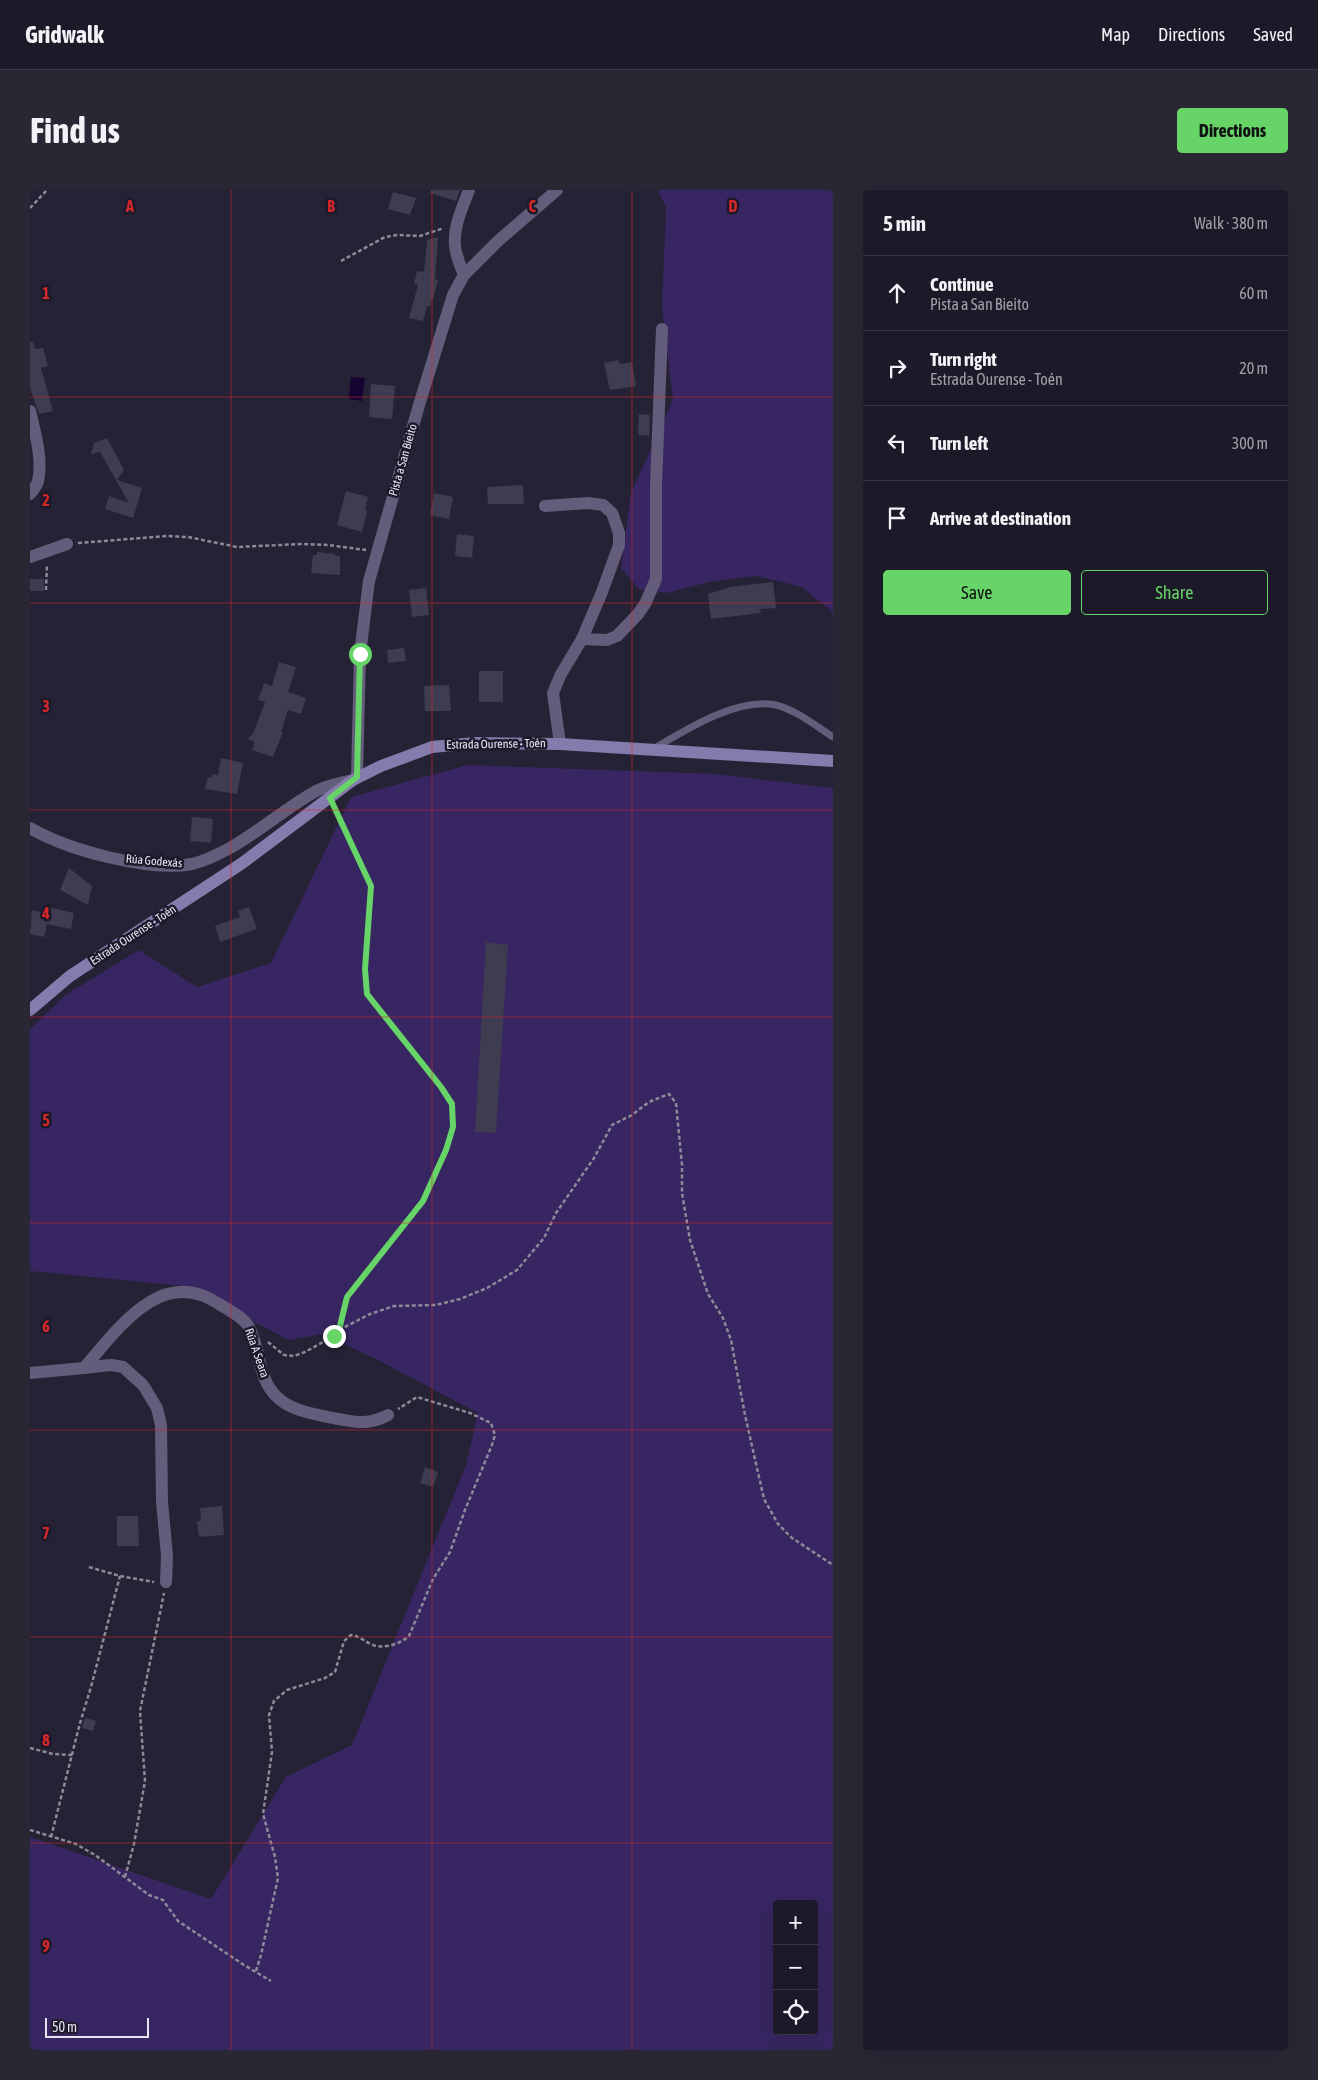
<!DOCTYPE html>
<meta charset="utf-8">
<style>
body{margin:0;font-family:"Asap Condensed",sans-serif;background:#292734;color:#f1f3f6}
.controls{position:absolute;right:15px;bottom:15px;display:grid;overflow:hidden;border-radius:5px;box-shadow:0 5px 20px #0002}
.controls button{width:45px;height:45px;display:grid;place-items:center;padding:0;border:0;border-bottom:1px solid #3a3845;background:#1c1a28;color:#f1f3f6;font:25px sans-serif}
.scale{position:absolute;left:15px;bottom:12px;width:104px;box-sizing:border-box;padding-left:5px;border:2px solid #e7e5f2;border-top:0;font-size:14px;line-height:18px;white-space:nowrap;color:#e7e5f2;-webkit-text-stroke:4px #1d192b;paint-order:stroke}
.stop{position:absolute;width:15px;height:15px;margin:-11px;border:4px solid #66d467;border-radius:50%;background:#fff}
.stop.end{background:#66d467;border-color:#fff;box-shadow:0 1px 5px #0008}
.list{margin:0;padding:0;list-style:none}
h2{display:flex;justify-content:space-between;align-items:center;height:65px;margin:0;padding:0 20px;font-size:21px}
h2 small{font-size:16px;font-weight:400;color:#a0a1a8}
.list li{display:grid;grid-template-columns:32px 1fr auto;gap:15px;align-items:center;box-sizing:border-box;height:75px;padding:0 20px;border-top:1px solid #3a3845}
.list b{display:block;font-size:19px;white-space:nowrap}
.list p{margin:0;font-size:16px;white-space:nowrap;color:#a0a1a8}
.list em{font-size:16px;font-style:normal;color:#a0a1a8}
.actions{display:flex;gap:10px;padding:15px 20px}
.actions a{flex:1;padding:11px 0;border:1px solid #66d467;border-radius:5px;text-align:center;font-size:18px;color:#66d467}
.actions .main{background:#66d467;color:#111}
.icon{flex:none;width:28px;height:28px;fill:none;stroke:currentColor;stroke-width:2;stroke-linecap:round;stroke-linejoin:round}
.map{position:relative;flex:none;width:803px;height:1860px;overflow:hidden;border-radius:5px}
header{display:flex;align-items:center;gap:30px;box-sizing:border-box;height:70px;padding:0 25px;background:#1c1a28;border-bottom:1px solid #3a3845}
header strong{font-size:24px}
nav{display:flex;gap:28px;margin-inline-start:auto;font-size:18px}
.intro{display:flex;align-items:center;justify-content:space-between;box-sizing:border-box;height:120px;padding:0 30px}
h1{margin:0;font-size:35px}
.button{padding:12px 22px;border-radius:5px;background:#66d467;color:#111;font-size:18px;font-weight:700}
main{display:flex;gap:30px;padding:0 30px}
aside{flex:1;background:#1c1a28;border-radius:5px;box-shadow:0 5px 20px #0002}
.map>svg:first-child{display:block}
</style>
<header>
<strong>Gridwalk</strong>
<nav><a>Map</a><a>Directions</a><a>Saved</a></nav>
</header>
<div class="intro"><h1>Find us</h1><a class="button">Directions</a></div>
<main>
<div class="map">
<svg width="803" height="1860" viewBox="0 0 803 1860">
<rect width="100%" height="100%" fill="#262235"/>
<g fill="#372661" fill-rule="evenodd">
<polygon points="628,0 803,0 803,425 801,421 772,397 727,386 679,392 637,403 609,399 591,378 601,303 643,210 632,118 636,18"/>
<path d="M438 575 687 584 803 598V1860H0V1647L181 1709 256 1587 322 1555 436 1275 448 1223 346 1169 293 1144 259 1150 220 1130 181 1103 163 1097 0 1081V839L37 804 109 760 167 797 241 773 321 607ZM747 1714H784V1841H747Z"/>
</g>
<polygon fill="#150332" points="321,187 335,188 332,211 319,209"/>
<g fill="#3f3b50">
<polygon points="401,0 430,0 426,11 400,3"/>
<polygon points="363,2 386,8 380,25 358,19"/>
<polygon points="408,47 405,89 408,90 403,109 402,109 400,116 397,116 393,131 379,128 388,95 384,94 387,81 394,82 397,50"/>
<polygon points="0,152 3,152 5,159 13,158 18,176 11,178 23,221 9,224 0,198"/>
<polygon points="589,170 589,174 602,172 606,196 580,200 574,173"/>
<polygon points="341,194 365,196 362,229 339,227"/>
<polygon points="609,224 620,225 619,246 608,245"/>
<polygon points="77,248 94,280 87,290 112,298 103,328 75,319 79,306 99,313 70,262 61,264 64,253"/>
<polygon points="493,295 494,314 458,314 457,297"/>
<polygon points="316,301 338,307 335,320 337,321 332,342 307,335"/>
<polygon points="404,303 423,307 419,329 400,325"/>
<polygon points="427,344 444,346 442,368 425,366"/>
<polygon points="287,362 305,364 305,366 310,366 310,385 281,383 283,365 287,365"/>
<rect x="0" y="389" width="14" height="12"/>
<polygon points="743,392 746,418 730,419 731,423 681,429 678,404 700,397"/>
<polygon points="396,398 399,425 382,427 379,400"/>
<polygon points="374,458 376,471 358,473 357,460"/>
<polygon points="249,472 266,477 258,502 276,508 271,524 258,520 251,542 253,542 243,567 222,560 225,552 217,549 223,544 235,512 228,510 234,493 242,496"/>
<rect x="449" y="481" width="24" height="31"/>
<polygon points="419,495 421,521 395,521 394,496"/>
<polygon points="191,568 213,573 207,604 175,599 178,587 181,588 182,584 188,585"/>
<polygon points="162,627 183,629 181,653 160,651"/>
<polygon points="39,678 62,696 58,715 30,700"/>
<polygon points="18,717 44,723 41,739 17,734 14,747 0,744 2,720 17,724"/>
<polygon points="219,717 227,739 190,752 185,736 210,727 208,721"/>
<polygon points="456,752 478,755 466,943 445,942"/>
<polygon points="395,1277 408,1282 403,1297 390,1293"/>
<polygon points="192,1316 194,1345 169,1347 167,1331 171,1331 170,1318"/>
<polygon points="87,1326 108,1326 109,1356 87,1356"/>
<polygon points="55,1528 66,1531 63,1541 52,1538"/>
</g>
<g fill="none" stroke-linecap="round" stroke-linejoin="round">
<g stroke="#8d8a9a" stroke-width="2.5" stroke-dasharray="4 2.5" stroke-linecap="butt">
<polyline points="0,18 17,0"/>
<polyline points="311,71 355,47 367,45 390,46 414,38"/>
<polyline points="48,353 137,346 158,347 207,357 271,354 298,355 336,360"/>
<polyline points="16,400 17,375"/>
<polyline points="309,1140 340,1124 364,1116 406,1115 430,1109 457,1098 487,1080 514,1048 526,1023 564,968 582,935 602,925 619,912 639,904 646,913 652,975 652,1003 660,1050 678,1104 693,1128 701,1150 715,1225 734,1309 748,1334 762,1348 803,1375"/>
<polyline points="238,1152 254,1165 264,1166 275,1162 304,1146 309,1140 317,1107 393,1011 416,960 423,937 422,914 411,897 337,804 335,779 341,696 306,619"/>
<polyline points="59,1377 90,1386 124,1392"/>
<polyline points="0,1558 23,1564 42,1565"/>
<polyline points="0,1640 46,1654 65,1665 119,1705 133,1710 148,1731 214,1775 241,1791"/>
<polyline points="21,1647 50,1533 61,1497 90,1386"/>
<polyline points="95,1687 104,1654 115,1591 110,1521 134,1403"/>
<path d="M226 1781 231 1765 248 1688 245 1667 233 1624 242 1562 239 1525 244 1511 257 1500 295 1488 305 1482 314 1451 321 1445C331 1446 337 1454 346 1456 358 1458 371 1453 379 1446L403 1389 420 1362 435 1320 462 1255 465 1245 461 1233 440 1223 387 1207 368 1219"/>
</g>
<path stroke="#635d7b" stroke-width="7" d="M625 558C657 539 708 507 746 515 766 520 786 536 803 547"/>
<g stroke="#635d7b" stroke-width="12">
<path d="M434 85C431 78 428 70 426 62 421 41 432 19 439 0"/>
<path d="M0 221C5 242 13 270 8 291 7 296 3 300 0 304"/>
<polyline points="515,316 558,313 573,315 582,323 589,343 589,355 572,402 552,449 531,484 523,503 530,554"/>
<polyline points="0,367 37,354"/>
<polyline points="552,449 577,450 587,446 608,424 615,414 626,389 626,295 632,139"/>
<polyline points="327,587 330,464 339,391 389,215 423,105 434,85 468,51 527,0"/>
<path d="M0 638C38 660 118 682 162 674 175 671 189 664 200 658 230 641 256 618 286 601 297 595 311 593 323 590"/>
<polyline points="54,1178 81,1175 93,1177 113,1195 127,1218 131,1235 132,1312 137,1366 136,1392"/>
<path d="M0 1183 54 1178C88 1139 131 1075 189 1114 199 1120 213 1127 219 1137 231 1159 227 1188 247 1207 261 1221 285 1224 303 1228 325 1232 338 1236 358 1225"/>
</g>
<polyline stroke="#857bac" stroke-width="12" points="0,820 40,786 211,674 323,590 351,576 402,557 445,553 530,554 803,571"/>
</g>
<g fill="none" stroke-linecap="round" stroke-linejoin="round">
<polyline stroke="#66d467" stroke-width="6" points="304,1146 309,1140 317,1107 393,1011 416,960 423,937 422,914 411,897 337,804 335,779 341,696 300,608 327,587 330,464"/>
</g>
<path fill="none" stroke="#d62828" stroke-width="1" stroke-opacity="0.55" d="M201 0V1860M402 0V1860M602 0V1860M0 207H803M0 413H803M0 620H803M0 827H803M0 1033H803M0 1240H803M0 1447H803M0 1653H803"/>
<g text-anchor="middle" stroke-width="5" stroke-linejoin="round" paint-order="stroke">
<g font-size="12" fill="#e7e5f2" stroke="#1d192b">
<text transform="translate(373 270) rotate(-74)" y="4">Pista a San Bieito</text>
<text transform="translate(466 554) rotate(-1)" y="4">Estrada Ourense - Toén</text>
<text transform="translate(124 671) rotate(5)" y="4">Rúa Godexás</text>
<text transform="translate(103 745) rotate(-33)" y="4">Estrada Ourense - Toén</text>
<text transform="translate(227 1163) rotate(71)" y="4">Rúa A Seara</text>
</g>
</g>
<g font-size="16" text-anchor="middle" font-weight="bold" fill="#d62828" stroke="#1d192b" stroke-width="5" stroke-linejoin="round" paint-order="stroke">
<text x="100" y="22">A</text>
<text x="301" y="22">B</text>
<text x="502" y="22">C</text>
<text x="703" y="22">D</text>
<text x="16" y="109">1</text>
<text x="16" y="316">2</text>
<text x="16" y="522">3</text>
<text x="16" y="729">4</text>
<text x="16" y="936">5</text>
<text x="16" y="1142">6</text>
<text x="16" y="1349">7</text>
<text x="16" y="1556">8</text>
<text x="16" y="1762">9</text>
</g>
</svg>
<div class="controls">
<button>+</button>
<button>−</button>
<button><svg class="icon" aria-label="locate" viewBox="0 0 24 24"><circle cx="12" cy="12" r="6"/><path d="M12 2v4M12 18v4M2 12h4M18 12h4"/></svg></button>
</div>
<div class="scale">50 m</div>
<div class="stop" style="left:330px;top:464px"></div>
<div class="stop end" style="left:304px;top:1146px"></div>
</div>
<aside>
<h2>5 min<small>Walk · 380 m</small></h2>
<ul class="list">
<li><svg class="icon" aria-label="ahead" viewBox="0 0 24 24"><path d="M12 20V5M6 11l6-6 6 6"/></svg><div><b>Continue</b><p>Pista a San Bieito</p></div><em>60 m</em></li>
<li><svg class="icon" aria-label="right" viewBox="0 0 24 24"><path d="M7 20v-9h11M14 6l5 5-5 5"/></svg><div><b>Turn right</b><p>Estrada Ourense - Toén</p></div><em>20 m</em></li>
<li><svg class="icon" aria-label="left" viewBox="0 0 24 24"><path d="M17 20v-9H6M10 6l-5 5 5 5"/></svg><div><b>Turn left</b></div><em>300 m</em></li>
<li><svg class="icon" aria-label="arrive" viewBox="0 0 24 24"><path d="M6 21V4h12l-3 4 3 4H6"/></svg><div><b>Arrive at destination</b></div></li>
</ul>
<div class="actions"><a class="main">Save</a><a>Share</a></div>
</aside>
</main>
